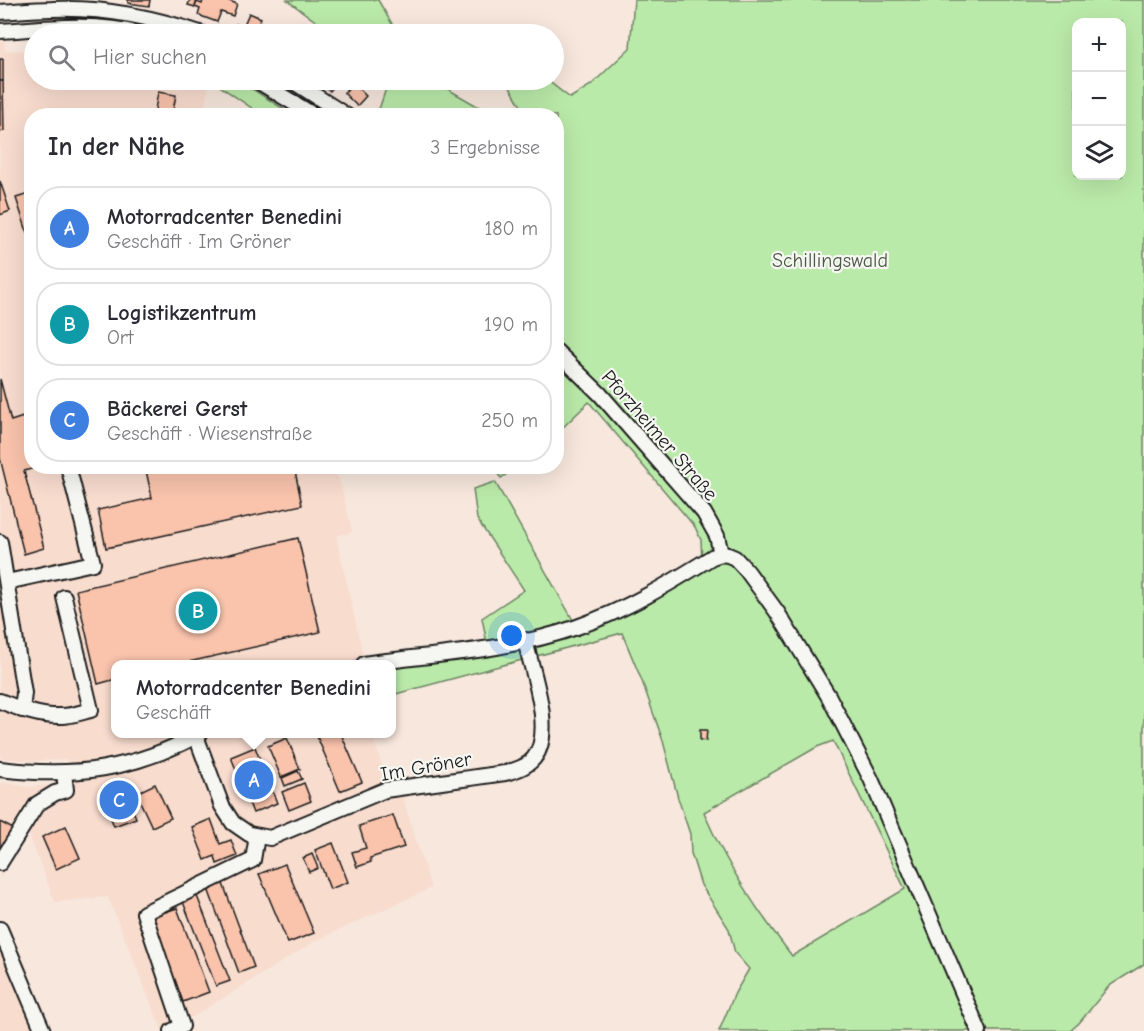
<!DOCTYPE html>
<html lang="de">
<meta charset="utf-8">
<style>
body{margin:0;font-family:"Comic Neue",sans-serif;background:#f7f7f7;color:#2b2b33}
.controls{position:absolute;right:18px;top:18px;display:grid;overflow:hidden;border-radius:12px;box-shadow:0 6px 24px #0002}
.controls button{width:54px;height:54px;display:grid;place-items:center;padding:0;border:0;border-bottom:2px solid #e1e1e2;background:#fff;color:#2b2b33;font:30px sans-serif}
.you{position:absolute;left:512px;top:636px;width:21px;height:21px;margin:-15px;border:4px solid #fff;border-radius:50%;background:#1a73e8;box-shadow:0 0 0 9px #1a73e833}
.badge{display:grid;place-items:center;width:39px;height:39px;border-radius:50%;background:#d1495b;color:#fff;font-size:20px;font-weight:700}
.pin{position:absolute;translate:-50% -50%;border:3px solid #fff;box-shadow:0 2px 6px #0006}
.popup{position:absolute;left:111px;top:660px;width:285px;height:78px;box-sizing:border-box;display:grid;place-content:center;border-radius:12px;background:#fff;filter:drop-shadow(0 2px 4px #0005);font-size:20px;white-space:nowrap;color:#7c7c81}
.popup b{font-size:22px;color:#2b2b33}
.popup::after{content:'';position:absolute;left:50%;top:100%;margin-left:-12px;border:12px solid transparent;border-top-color:#fff}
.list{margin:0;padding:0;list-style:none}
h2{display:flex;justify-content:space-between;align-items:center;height:78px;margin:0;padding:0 24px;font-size:26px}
h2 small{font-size:20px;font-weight:400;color:#7c7c81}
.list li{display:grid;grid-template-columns:39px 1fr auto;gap:18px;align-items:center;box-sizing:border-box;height:84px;margin:0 12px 12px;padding:0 12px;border:2px solid #e1e1e2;border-radius:24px}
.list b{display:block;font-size:22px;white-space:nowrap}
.list p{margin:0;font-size:20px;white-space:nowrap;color:#7c7c81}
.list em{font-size:20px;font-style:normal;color:#7c7c81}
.icon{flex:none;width:33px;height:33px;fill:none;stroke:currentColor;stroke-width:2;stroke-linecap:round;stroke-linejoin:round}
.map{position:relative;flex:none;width:1144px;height:1031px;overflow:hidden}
.search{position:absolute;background:#fff;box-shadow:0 6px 24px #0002;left:24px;top:24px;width:540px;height:66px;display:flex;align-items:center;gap:15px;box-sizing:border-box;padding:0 21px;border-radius:33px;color:#7c7c81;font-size:22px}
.panel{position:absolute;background:#fff;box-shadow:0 6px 24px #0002;left:24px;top:108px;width:540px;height:366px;border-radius:24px}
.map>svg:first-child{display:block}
</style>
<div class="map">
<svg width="1144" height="1031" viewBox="0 0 1144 1031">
<rect width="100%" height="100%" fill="#f7e7dd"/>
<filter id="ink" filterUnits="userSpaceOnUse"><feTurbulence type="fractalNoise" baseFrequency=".0167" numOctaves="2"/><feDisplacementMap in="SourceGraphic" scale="12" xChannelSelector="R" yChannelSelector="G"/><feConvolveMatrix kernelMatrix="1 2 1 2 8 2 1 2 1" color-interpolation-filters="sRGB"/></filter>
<g filter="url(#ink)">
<g fill="#f8dcce">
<polygon points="4,41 5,51 34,50 34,80 210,80 203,115 32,116 32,466 331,467 339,478 352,532 336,536 365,664 116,664 116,734 372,734 389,789 399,786 431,888 317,940 194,1016 162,1030 108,897 55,902 28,832 0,878 0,782 28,787 72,783 67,759 34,761 0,758 0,42"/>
<polygon points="10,928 52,1031 0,1031 0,939"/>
</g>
<g fill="#baeaa9" stroke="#6b8362" stroke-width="1.5" fill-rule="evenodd">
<polygon points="287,0 378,0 398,34 333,34"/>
<path d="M634 0H1144V964L1109 986 1080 1022 1070 1031H719L735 993 749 969 735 953 729 929 701 885 691 853 690 834 678 798 663 741 642 681 622 633 392 695V664L488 648 482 618 524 590 477 519 473 489 495 482 577 627 702 563 701 540 695 527 589 402 557 433 556 116 526 115 506 80H547L570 98 591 85 630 48ZM1076 22H1122V176H1076ZM833 741 905 889 792 956C760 915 723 860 704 812L817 747Z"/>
<polygon points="211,80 238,80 293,115 262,115"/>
<polygon points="389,80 432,80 493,115 377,115"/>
<polygon points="492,467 517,467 501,478"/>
</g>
<g fill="#f9c3ac" stroke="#1c1c1c" stroke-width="1.5">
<polygon points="128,0 150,0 149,6 128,3"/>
<polygon points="190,0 197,0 195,7 188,5"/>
<polygon points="203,0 227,0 237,4 233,16 221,12 217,22 198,15 200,9 195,7 197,2 202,4"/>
<polygon points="249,13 261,18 254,34 242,33 237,34 232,32 236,24 243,27"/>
<rect x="0" y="59" width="3" height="22"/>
<polygon points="324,80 332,80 336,83 330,91 320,84"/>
<polygon points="0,81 3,81 4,131 0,132"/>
<polygon points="353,83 366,96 357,106 344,93"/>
<polygon points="158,92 176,95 172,116 154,116"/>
<polygon points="0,181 10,211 0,215"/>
<polygon points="32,193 32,244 31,244 16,198"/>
<polygon points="0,379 11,421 23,417 32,454 32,466 35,468 24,471 44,548 24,554 0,458"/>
<polygon points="145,466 294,466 302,505 106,548 98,510 152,498"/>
<polygon points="298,538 320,632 180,664 116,664 116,679 98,684 76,590"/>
<polygon points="700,730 707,730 706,741 700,740"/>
<polygon points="316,734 341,734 362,782 340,791"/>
<polygon points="287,738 300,769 281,777 268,746"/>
<polygon points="255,747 277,803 253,813 231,757"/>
<polygon points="298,771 302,779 285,786 282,778"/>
<polygon points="304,783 311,801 289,810 282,792"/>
<polygon points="123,784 136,818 114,826 101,793"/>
<polygon points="155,784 171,818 152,827 136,793"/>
<polygon points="393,815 404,847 370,858 371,862 357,867 352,852 366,848 359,826"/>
<polygon points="211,819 220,844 231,840 237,856 217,864 215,856 205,860 192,827"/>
<polygon points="0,822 15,830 0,858"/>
<polygon points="66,826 80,858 56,869 42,837"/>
<polygon points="333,843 348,882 330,889 315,850"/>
<polygon points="312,854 318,868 309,872 303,858"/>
<polygon points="285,864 314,933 288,943 259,874"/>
<polygon points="222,881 254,967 239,973 207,886"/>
<polygon points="197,896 230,981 216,986 183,902"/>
<polygon points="177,908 209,992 183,1002 151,917"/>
</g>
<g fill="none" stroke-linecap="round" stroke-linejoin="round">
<defs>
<g id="minor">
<path d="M0 12C17 11 34 9 52 9 103 7 156 18 203 34"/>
<path d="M0 31C46 28 95 22 140 34"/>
<polyline points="256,80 315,116"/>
<polyline points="291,80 347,116"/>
<polyline points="556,351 600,394 704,513 717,536 721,554"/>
<polyline points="0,542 24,693 22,710"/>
<polyline points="7,582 93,563 68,466"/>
<path d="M364 664C435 654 509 651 577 627 626 610 669 584 712 557L721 554 728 555 735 558 747 571 777 612 829 697 871 779 979 1031"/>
<path d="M0 701C20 709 40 717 62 716 72 716 82 712 91 710L64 597"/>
<path d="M196 736 222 806 233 823 249 834 270 838 385 790 505 773C516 770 527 767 534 758 555 732 532 671 525 640"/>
<path d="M0 769C75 778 133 770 200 734"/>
<polyline points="0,863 37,804 55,793 66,790 64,773"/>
<polyline points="0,929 43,1031"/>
<polyline points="172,1031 182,1026 144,913 253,860 257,836"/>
</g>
</defs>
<use href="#minor" stroke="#1c1c1c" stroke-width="18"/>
<use href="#minor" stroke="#f6f6f2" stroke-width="14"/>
</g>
</g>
<g text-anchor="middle" stroke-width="4.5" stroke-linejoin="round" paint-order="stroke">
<g font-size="20" fill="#4b5a46" stroke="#f6f6f2">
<text x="830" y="267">Schillingswald</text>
</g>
<g font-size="20" fill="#1c1c1c" stroke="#f6f6f2">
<text transform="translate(660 435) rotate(49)" y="7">Pforzheimer Straße</text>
<text transform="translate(426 766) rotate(-10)" y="7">Im Gröner</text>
</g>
</g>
</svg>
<div class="controls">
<button>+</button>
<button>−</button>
<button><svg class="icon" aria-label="layers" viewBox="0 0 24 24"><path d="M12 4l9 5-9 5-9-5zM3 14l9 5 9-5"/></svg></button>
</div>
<div class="you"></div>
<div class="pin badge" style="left:254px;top:780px;background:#3f7fe0">A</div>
<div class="popup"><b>Motorradcenter Benedini</b>Geschäft</div>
<div class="pin badge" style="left:198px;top:611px;background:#0f9aa8">B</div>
<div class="pin badge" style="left:119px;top:800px;background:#3f7fe0">C</div>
<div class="search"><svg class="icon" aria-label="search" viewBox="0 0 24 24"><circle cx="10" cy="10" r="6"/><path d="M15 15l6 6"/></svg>Hier suchen</div>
<section class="panel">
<h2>In der Nähe<small>3 Ergebnisse</small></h2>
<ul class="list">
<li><span class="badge" style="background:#3f7fe0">A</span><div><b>Motorradcenter Benedini</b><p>Geschäft · Im Gröner</p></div><em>180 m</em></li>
<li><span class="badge" style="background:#0f9aa8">B</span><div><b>Logistikzentrum</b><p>Ort</p></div><em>190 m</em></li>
<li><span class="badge" style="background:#3f7fe0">C</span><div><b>Bäckerei Gerst</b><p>Geschäft · Wiesenstraße</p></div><em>250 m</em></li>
</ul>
</section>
</div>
